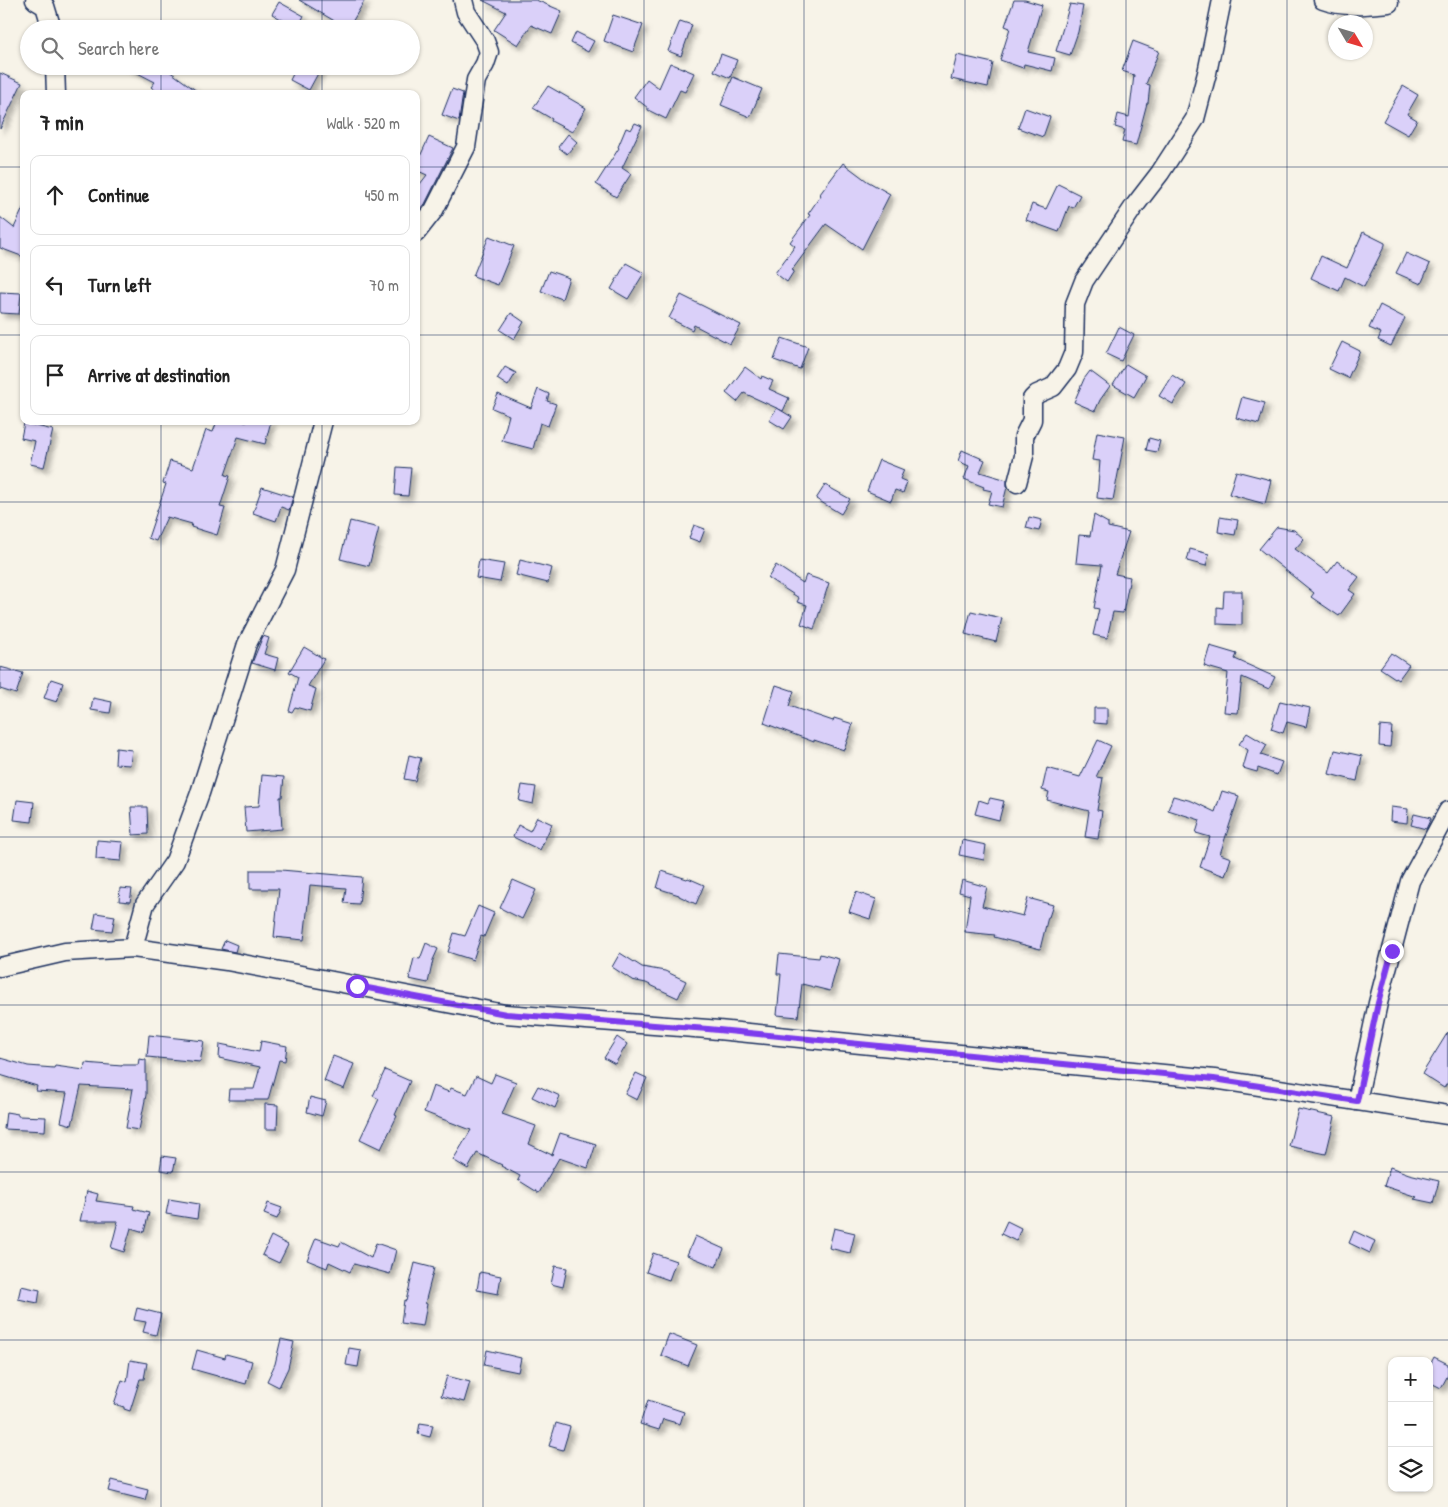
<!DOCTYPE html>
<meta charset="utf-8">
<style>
body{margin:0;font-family:"Patrick Hand",sans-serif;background:#f6f6f6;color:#222}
.controls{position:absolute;right:15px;bottom:15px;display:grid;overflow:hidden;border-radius:10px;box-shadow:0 1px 4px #0004}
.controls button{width:45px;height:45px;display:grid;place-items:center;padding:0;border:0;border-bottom:1px solid #e0e0e0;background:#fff;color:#222;font:25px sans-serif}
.compass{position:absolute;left:1328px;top:15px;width:45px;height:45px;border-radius:50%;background:#fff;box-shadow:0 1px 4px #0004;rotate:128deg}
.stop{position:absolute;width:15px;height:15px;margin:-11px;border:4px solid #7c3aed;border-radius:50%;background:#fff}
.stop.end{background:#7c3aed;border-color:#fff;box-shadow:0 1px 5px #0008}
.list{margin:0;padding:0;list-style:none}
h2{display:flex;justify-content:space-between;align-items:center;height:65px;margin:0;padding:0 20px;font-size:21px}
h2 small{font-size:16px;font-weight:400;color:#767676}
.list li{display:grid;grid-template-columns:32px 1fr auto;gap:15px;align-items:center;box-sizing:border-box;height:80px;margin:0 10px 10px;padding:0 10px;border:1px solid #e0e0e0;border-radius:10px}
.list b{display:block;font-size:19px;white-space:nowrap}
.list em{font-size:16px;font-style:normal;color:#767676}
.icon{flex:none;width:28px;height:28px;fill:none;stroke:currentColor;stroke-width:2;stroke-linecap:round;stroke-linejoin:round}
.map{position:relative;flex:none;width:1448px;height:1507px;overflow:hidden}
.search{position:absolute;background:#fff;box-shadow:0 1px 4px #0004;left:20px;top:20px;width:400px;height:55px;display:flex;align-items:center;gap:12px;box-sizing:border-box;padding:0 18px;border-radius:28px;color:#767676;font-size:19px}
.panel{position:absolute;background:#fff;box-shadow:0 1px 4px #0004;left:20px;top:90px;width:400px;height:335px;border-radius:10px}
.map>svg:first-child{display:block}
</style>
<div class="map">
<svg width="1448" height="1507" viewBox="0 0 1448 1507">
<defs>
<filter id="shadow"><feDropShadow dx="4.5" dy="4.5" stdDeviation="2.5" flood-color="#0004"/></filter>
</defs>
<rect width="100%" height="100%" fill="#f7f3e8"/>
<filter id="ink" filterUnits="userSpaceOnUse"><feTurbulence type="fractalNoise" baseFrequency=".02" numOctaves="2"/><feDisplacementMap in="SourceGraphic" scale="10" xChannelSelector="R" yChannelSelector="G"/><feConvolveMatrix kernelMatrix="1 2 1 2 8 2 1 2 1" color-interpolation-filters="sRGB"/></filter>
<g filter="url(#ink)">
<g fill="#dad0f9" stroke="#1b2f5e" filter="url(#shadow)">
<polygon points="299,0 365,0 348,29"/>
<polygon points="482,0 536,0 562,11 552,34 531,25 518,45 494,30 506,12"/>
<polygon points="1014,0 1025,0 1042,5 1028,52 1055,58 1052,71 1024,64 1023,68 1000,60 1010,28 1005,26"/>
<polygon points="279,2 304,16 297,28 272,14"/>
<polygon points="1070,4 1083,6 1078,32 1070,55 1056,51"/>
<polygon points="613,15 643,25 633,52 604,41"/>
<polygon points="680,21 692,25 681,56 668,51"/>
<polygon points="576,32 594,41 588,52 571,43"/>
<polygon points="1133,41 1159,51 1146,84 1150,85 1148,103 1147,103 1136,145 1122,142 1125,130 1115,127 1118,114 1129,117 1134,75 1122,71"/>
<polygon points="721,54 737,60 730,78 714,71"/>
<polygon points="957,55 993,63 988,87 951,79"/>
<polygon points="670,63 694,73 685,92 680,90 666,119 648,110 648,108 634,97 647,79 659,88"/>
<polygon points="124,66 157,66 164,70 165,68 201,94 160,94 151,87 155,82"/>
<polygon points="297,66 322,66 309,90 290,80"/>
<polygon points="0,73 22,83 0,129"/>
<polygon points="733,77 762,89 750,117 721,105"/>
<polygon points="548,86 586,108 572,132 551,121 552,119 533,108"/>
<polygon points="1403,86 1418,95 1407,114 1417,120 1408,135 1383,121"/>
<polygon points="452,89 463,93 459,121 442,115"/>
<polygon points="1025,108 1050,117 1043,137 1018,128"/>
<polygon points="635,123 642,126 622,168 631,174 616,197 596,184 619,148 618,147 626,128 631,130"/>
<polygon points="568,134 577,142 567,154 558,147"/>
<polygon points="429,137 453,148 425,204 416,215 416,189 427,175 416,170 416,165"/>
<polygon points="843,163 867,181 890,194 862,249 826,224 792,270 794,271 787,282 775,273 795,246 790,242 810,215 808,214 821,195 820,194"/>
<polygon points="1058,184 1080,195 1073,208 1069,206 1059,232 1026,220 1032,204 1046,209"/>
<polygon points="24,206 24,257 0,248 0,217 14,228"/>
<polygon points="1363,232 1385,243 1385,245 1364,287 1345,277 1339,291 1311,278 1321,256 1347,268"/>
<polygon points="489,236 514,246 498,285 473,276"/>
<polygon points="1406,253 1430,264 1421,284 1396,273"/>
<polygon points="626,263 644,273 628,299 611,289"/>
<polygon points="549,271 569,278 562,299 541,291"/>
<polygon points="0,292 21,293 19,314 0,313"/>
<polygon points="681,295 741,325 730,344 694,325 692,330 669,318"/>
<polygon points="1380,305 1405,318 1391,346 1378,340 1381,333 1369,328"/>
<polygon points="511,313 524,322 514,339 500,330"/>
<polygon points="1119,327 1134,335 1121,361 1106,354"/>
<polygon points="782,338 808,347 800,369 774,360"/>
<polygon points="1342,342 1360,351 1348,378 1329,369"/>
<polygon points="1126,364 1146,376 1134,397 1113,385"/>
<polygon points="505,367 516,373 508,386 497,379"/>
<polygon points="745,367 761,379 762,376 773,381 769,389 789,398 783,411 744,393 737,402 726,393"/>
<polygon points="1090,371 1110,386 1100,400 1095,411 1074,402 1084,379"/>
<polygon points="1172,375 1186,384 1173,404 1159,396"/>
<polygon points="538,389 549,394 547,401 556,404 548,426 540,423 533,449 502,441 509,415 492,408 498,394 531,408"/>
<polygon points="1242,397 1265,403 1259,424 1236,418"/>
<polygon points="777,408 792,417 784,429 769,420"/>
<polygon points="217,421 271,421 265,444 238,437 225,475 230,476 220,507 225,508 217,535 191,527 192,524 167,517 156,541 148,538 166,484 163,483 170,461 193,468 206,430 213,432"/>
<polygon points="24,423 53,430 44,467 30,464 35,441 21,438"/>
<polygon points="1097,432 1125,437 1113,500 1097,498 1100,461 1092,460"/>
<polygon points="1149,438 1160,441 1157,452 1146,450"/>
<polygon points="962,450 985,460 980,472 1007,480 1007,487 1002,507 988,504 992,491 983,489 984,487 964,479 969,466 958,461"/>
<polygon points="879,460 904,470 900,479 907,482 903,493 895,490 891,501 867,491"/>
<polygon points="397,467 411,468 408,496 395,495"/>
<polygon points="1236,471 1271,480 1265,504 1229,494"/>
<polygon points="825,485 850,499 841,514 816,499"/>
<polygon points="262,487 293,497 289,510 281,507 276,521 253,513"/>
<polygon points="1094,515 1108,523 1108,527 1129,532 1115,574 1130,577 1123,613 1113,612 1107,638 1093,635 1099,609 1094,608 1102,565 1076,563 1079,535 1090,536"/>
<polygon points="1029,517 1042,520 1039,531 1026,528"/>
<polygon points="1220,517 1238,520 1235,535 1218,532"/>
<polygon points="350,521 379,528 369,566 340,559"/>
<polygon points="694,525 705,529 700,542 689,538"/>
<polygon points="1277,527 1294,530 1304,539 1295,549 1328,573 1337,561 1359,577 1349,590 1355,594 1339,616 1311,597 1314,593 1259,549"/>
<polygon points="1190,549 1209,554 1206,566 1187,561"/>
<polygon points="479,560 504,564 500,582 476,578"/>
<polygon points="520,560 552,568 548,583 516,575"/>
<polygon points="776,565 803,583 806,575 829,583 814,629 801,624 807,605 797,602 799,598 768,578"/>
<polygon points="1224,591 1242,591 1242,625 1217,624 1217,607 1223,608"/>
<polygon points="971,611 1002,618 996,642 965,634"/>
<polygon points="263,636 269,638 264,654 278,658 275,670 252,663"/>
<polygon points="1210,646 1237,654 1235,659 1275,677 1269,689 1242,677 1238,713 1224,712 1228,673 1204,666"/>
<polygon points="304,647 324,659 308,686 316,689 310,711 295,707 292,712 289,711 298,677 289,672"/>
<polygon points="1391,653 1409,665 1398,680 1380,668"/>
<polygon points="0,667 23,673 16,694 0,689"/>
<polygon points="51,679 63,683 57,702 44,698"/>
<polygon points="776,685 794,691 789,706 833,721 834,718 853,724 844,750 814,740 814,742 764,723"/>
<polygon points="93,698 112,702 110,713 91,710"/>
<polygon points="1280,701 1310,708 1306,727 1287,722 1283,733 1271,729"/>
<polygon points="1094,708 1107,708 1107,724 1094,723"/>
<polygon points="1380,726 1392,727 1390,747 1379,746"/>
<polygon points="1247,733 1267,745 1261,755 1282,762 1277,775 1258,768 1257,772 1243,768 1248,750 1239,744"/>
<polygon points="1098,740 1111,746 1096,777 1103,778 1097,810 1102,811 1098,839 1085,837 1089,811 1047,800 1049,792 1042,790 1047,768 1080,777"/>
<polygon points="116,748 132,750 130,765 115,764"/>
<polygon points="1335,750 1362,756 1357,781 1329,774"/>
<polygon points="409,755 421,758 415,781 404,779"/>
<polygon points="262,775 284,777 282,797 280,797 282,829 246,832 244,807 259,806"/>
<polygon points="522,785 536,787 533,804 519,801"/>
<polygon points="1222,791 1239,796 1220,854 1231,858 1225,876 1200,867 1210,837 1196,833 1200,820 1168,810 1173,796 1192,801 1215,812"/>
<polygon points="990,798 1004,801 999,820 975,814 979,800 988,803"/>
<polygon points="17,800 34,802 32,822 14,820"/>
<polygon points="131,807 147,807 148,834 133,835"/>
<polygon points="1391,807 1408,809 1407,823 1390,821"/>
<polygon points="1414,814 1431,818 1426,829 1411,825"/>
<polygon points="537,817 552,824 540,850 513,837 518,825 530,831"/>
<polygon points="97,840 123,842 121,861 96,859"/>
<polygon points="962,840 986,845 984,860 959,855"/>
<polygon points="250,870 281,870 362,877 359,904 344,903 346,888 310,885 304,940 274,937 279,889 250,889"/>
<polygon points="662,871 687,879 688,878 704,885 696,904 679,896 679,895 657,888"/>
<polygon points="513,880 536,890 522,919 500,908"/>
<polygon points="962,880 987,887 982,906 1023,916 1028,898 1053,905 1049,917 1048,917 1040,949 994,937 995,935 965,932 970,895 959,892"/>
<polygon points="120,888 132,889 130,902 119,901"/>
<polygon points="856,892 876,899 870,919 849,912"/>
<polygon points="478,906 494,913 484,937 481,936 473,960 448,952 454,933 465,936"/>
<polygon points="96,913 115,916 112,931 93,929"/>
<polygon points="225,940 237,945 235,952 221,949"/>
<polygon points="426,943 438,949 433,960 428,983 409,979 414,958 420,959"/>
<polygon points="620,953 642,967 665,971 686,981 678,998 646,983 632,980 612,967"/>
<polygon points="779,954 819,958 820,954 839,959 830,991 802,984 798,1017 777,1015 781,974 777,974"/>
<polygon points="1448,1032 1448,1082 1444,1088 1422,1074"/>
<polygon points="149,1035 204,1041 200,1062 147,1057"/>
<polygon points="617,1037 627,1044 615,1064 604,1058"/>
<polygon points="261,1041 287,1046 285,1061 279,1060 268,1100 228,1100 229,1089 254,1089 260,1067 219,1058 220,1044 259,1052"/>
<polygon points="333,1056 354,1064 344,1089 324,1081"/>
<polygon points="0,1058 28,1066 54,1068 55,1066 84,1070 85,1063 122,1066 122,1065 138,1065 139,1059 146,1060 146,1095 139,1130 126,1128 133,1089 81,1086 72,1125 61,1122 67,1093 36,1091 37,1086 0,1075"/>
<polygon points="385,1070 410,1081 395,1115 397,1116 381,1149 360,1139 379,1099 373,1096"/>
<polygon points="636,1073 647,1078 637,1100 625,1094"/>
<polygon points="495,1074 516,1082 502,1114 536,1126 529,1144 552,1155 560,1133 596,1144 588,1168 559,1158 539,1193 518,1180 520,1176 501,1166 502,1165 477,1153 468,1169 453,1160 471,1130 424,1112 433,1086 449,1092 451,1088 467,1094 476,1076 491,1083"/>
<polygon points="538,1086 560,1096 555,1108 532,1097"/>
<polygon points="310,1097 326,1101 322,1116 307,1112"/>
<polygon points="265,1104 278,1105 277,1129 265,1129"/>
<polygon points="1298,1109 1335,1117 1326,1154 1289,1146"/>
<polygon points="6,1112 18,1114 18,1116 46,1117 45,1131 4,1129"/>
<polygon points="162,1156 176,1158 173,1172 160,1170"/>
<polygon points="1390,1167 1409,1174 1439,1181 1433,1203 1414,1199 1417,1197 1384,1186"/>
<polygon points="87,1191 98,1194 96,1201 134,1206 133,1209 149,1213 144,1232 131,1228 124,1252 111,1248 118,1221 80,1221"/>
<polygon points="169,1199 199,1204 197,1219 166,1214"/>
<polygon points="268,1203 282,1208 277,1219 264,1214"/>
<polygon points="1007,1221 1021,1228 1016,1241 1001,1234"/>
<polygon points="834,1228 855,1233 850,1253 829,1248"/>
<polygon points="1354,1231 1375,1241 1370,1253 1349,1243"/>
<polygon points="271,1236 288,1245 279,1263 262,1255"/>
<polygon points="695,1236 724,1249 716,1267 687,1255"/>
<polygon points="316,1238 339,1246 341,1242 371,1258 376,1243 396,1250 390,1274 354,1264 350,1272 329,1262 327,1268 307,1260"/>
<polygon points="653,1253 676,1261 669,1280 646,1272"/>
<polygon points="415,1263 434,1268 425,1303 427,1304 423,1326 401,1323 404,1300 406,1301"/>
<polygon points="555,1266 567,1268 563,1287 551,1284"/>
<polygon points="480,1272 501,1276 498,1294 477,1290"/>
<polygon points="21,1286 40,1290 38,1303 18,1299"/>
<polygon points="137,1308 161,1314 156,1335 143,1332 146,1322 134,1320"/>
<polygon points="669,1334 697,1345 688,1366 661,1355"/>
<polygon points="281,1339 294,1342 288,1368 279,1387 267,1381 275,1364"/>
<polygon points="349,1348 361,1350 358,1367 346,1365"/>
<polygon points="197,1350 225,1358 226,1354 252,1361 246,1384 192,1369"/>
<polygon points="487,1350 521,1358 518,1372 484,1365"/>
<polygon points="1434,1357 1448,1364 1448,1375 1441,1388 1429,1382 1429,1367"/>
<polygon points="130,1360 147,1363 144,1379 140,1379 130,1411 124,1409 124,1407 114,1404 122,1380 127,1382"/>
<polygon points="447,1376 470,1382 464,1402 441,1396"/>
<polygon points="648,1400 684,1412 680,1424 663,1419 659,1430 640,1424"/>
<polygon points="420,1423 433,1425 430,1437 418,1434"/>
<polygon points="556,1423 570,1427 563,1450 549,1446"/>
<polygon points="112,1480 148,1489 145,1500 109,1491"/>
</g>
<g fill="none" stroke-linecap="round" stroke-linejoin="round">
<defs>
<g id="minor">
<polyline points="35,0 45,6 52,29"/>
<path d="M1323 0C1345 8 1367 5 1389 3"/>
<polyline points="55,66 56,94"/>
<polyline points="416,233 434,210 466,147 476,80 485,64 489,52 485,41 466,12 463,0"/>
<polyline points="1017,483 1024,456 1024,436 1032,420 1032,399 1037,394 1053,387 1067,369 1074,352 1075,304 1084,281 1133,208 1160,173 1195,119 1207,73 1222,0"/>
<polyline points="133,948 145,904 175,861 200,793 247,644 285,570 323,421"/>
<polyline points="0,967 65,952 133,948 227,961 505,1014 708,1029 1214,1079 1448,1115"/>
<polyline points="1357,1101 1378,1003 1410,881 1448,811"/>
</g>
</defs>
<use href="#minor" stroke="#1b2f5e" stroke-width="21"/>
<use href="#minor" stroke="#f7f3e8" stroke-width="18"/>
</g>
</g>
<g fill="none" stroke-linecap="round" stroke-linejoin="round" filter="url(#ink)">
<polyline stroke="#7c3aed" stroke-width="6" points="357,986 506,1014 708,1029 1214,1079 1357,1101 1378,1003 1392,951"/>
</g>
<path fill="none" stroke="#1b2f5e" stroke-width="1" stroke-opacity="0.55" d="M161 0V29M322 0V29M483 0V1507M644 0V1507M804 0V1507M965 0V1507M1126 0V1507M1287 0V1507M161 66V94M322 66V94M0 167H24M416 167H1448M0 335H24M416 335H1448M161 421V1507M322 421V1507M0 502H1448M0 670H1448M0 837H1448M0 1005H1448M0 1172H1448M0 1340H1448"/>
</svg>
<div class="controls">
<button>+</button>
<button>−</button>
<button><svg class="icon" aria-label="layers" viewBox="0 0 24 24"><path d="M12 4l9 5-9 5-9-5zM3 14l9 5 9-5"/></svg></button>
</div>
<svg class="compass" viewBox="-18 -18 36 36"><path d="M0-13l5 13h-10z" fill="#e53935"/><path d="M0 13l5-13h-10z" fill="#767676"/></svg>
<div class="stop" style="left:357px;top:986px"></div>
<div class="stop end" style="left:1392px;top:951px"></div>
<div class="search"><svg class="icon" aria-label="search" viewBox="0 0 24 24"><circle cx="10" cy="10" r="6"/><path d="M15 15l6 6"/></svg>Search here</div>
<section class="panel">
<h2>7 min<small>Walk · 520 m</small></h2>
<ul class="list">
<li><svg class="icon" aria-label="ahead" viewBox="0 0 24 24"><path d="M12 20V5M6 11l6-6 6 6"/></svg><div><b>Continue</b></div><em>450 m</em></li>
<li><svg class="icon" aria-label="left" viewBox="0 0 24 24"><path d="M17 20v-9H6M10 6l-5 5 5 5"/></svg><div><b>Turn left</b></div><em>70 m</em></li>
<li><svg class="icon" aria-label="arrive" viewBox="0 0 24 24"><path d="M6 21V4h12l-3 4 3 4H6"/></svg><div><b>Arrive at destination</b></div></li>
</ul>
</section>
</div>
